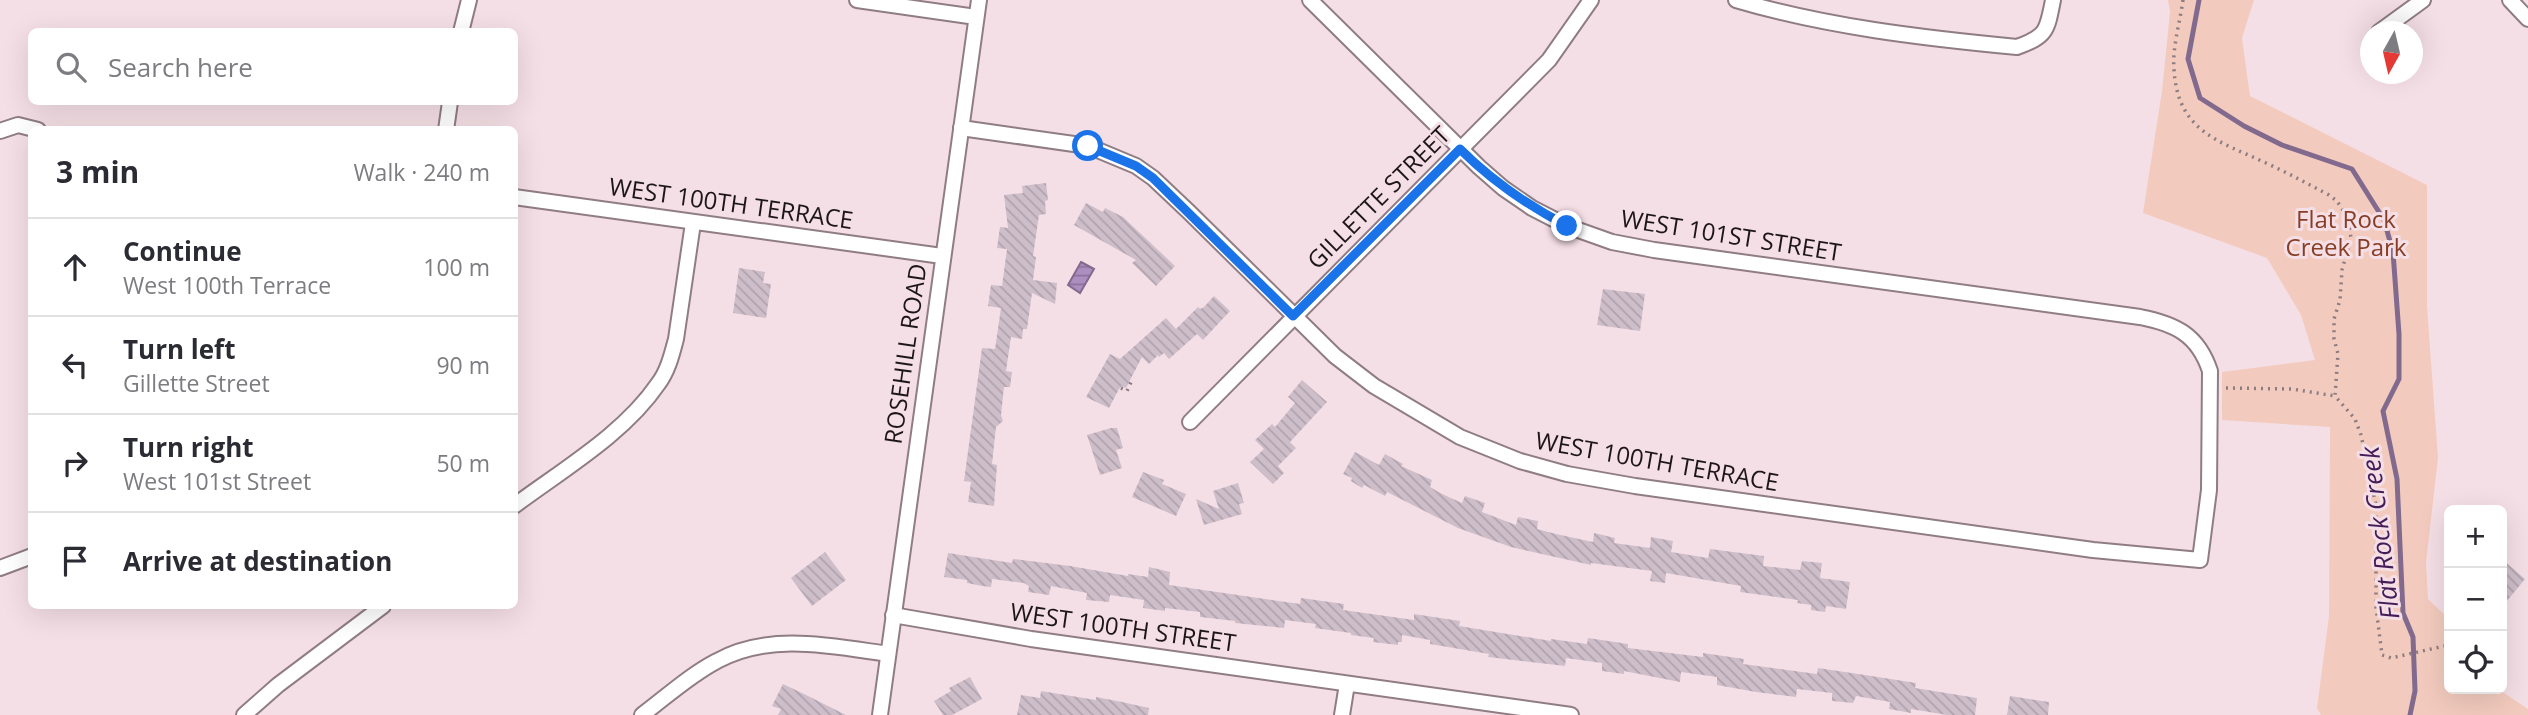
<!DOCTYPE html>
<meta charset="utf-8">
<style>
body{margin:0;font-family:"Open Sans",sans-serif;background:#f7f7f7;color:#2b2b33}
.controls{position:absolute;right:21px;bottom:21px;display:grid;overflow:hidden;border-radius:10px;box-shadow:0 7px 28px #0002}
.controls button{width:63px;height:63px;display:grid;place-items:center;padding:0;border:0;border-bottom:2px solid #e1e1e2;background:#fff;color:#2b2b33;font:35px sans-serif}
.compass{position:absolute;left:2360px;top:21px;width:63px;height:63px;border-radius:50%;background:#fff;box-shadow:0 7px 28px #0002;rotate:188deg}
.stop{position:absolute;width:21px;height:21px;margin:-16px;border:5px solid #1a73e8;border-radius:50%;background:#fff}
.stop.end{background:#1a73e8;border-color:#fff;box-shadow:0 2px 7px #0008}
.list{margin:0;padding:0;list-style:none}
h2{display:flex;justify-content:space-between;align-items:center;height:91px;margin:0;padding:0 28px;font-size:30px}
h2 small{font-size:23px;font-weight:400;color:#7c7c81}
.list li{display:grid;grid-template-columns:46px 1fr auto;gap:21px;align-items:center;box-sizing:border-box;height:98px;padding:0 28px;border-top:2px solid #e1e1e2}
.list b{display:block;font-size:26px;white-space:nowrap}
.list p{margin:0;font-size:23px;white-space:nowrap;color:#7c7c81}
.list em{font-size:23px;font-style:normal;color:#7c7c81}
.icon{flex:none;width:38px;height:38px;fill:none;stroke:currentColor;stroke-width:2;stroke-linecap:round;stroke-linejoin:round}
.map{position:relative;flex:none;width:2528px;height:715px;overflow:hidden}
.search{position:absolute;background:#fff;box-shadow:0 7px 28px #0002;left:28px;top:28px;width:490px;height:77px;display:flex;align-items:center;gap:18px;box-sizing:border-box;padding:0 24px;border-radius:10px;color:#7c7c81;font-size:26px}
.panel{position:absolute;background:#fff;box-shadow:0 7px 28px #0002;left:28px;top:126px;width:490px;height:483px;border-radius:10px}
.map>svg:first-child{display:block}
</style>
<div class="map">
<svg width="2528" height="715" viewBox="0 0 2528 715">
<defs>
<pattern id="water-rules" width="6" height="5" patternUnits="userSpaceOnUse" patternTransform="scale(1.75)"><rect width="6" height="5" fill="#ac8ebf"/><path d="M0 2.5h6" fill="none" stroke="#8b739a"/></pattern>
<pattern id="building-back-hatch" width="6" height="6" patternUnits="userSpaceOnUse" patternTransform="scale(1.75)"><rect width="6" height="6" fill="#cebeca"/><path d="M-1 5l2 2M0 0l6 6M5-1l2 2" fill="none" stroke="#b0a3ad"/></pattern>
</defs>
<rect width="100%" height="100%" fill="#f5dfe6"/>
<polygon fill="#f3cbbe" points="2168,0 2254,0 2242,38 2250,96 2427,185 2427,306 2438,458 2426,563 2428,599 2449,619 2449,689 2498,689 2528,709 2528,715 2321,715 2317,708 2329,616 2330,427 2222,420 2222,372 2315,360 2301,315 2267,258 2143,213 2162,91 2170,12"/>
<polygon fill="url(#water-rules)" stroke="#816a8d" stroke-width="2" points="1081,262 1094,269 1080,293 1068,285"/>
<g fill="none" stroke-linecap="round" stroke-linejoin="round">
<polyline stroke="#816a8d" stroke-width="5" points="2199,0 2188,59 2200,98 2244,126 2282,145 2352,169 2384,220 2393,252 2399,334 2399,379 2383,411 2397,479 2403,613 2413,637 2415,691 2410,715"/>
</g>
<g fill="url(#building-back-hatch)">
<polygon points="1046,183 1048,200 1045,201 1046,214 1039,215 1033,256 1036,257 1033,280 1057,283 1055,304 1032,293 1027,329 1023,329 1022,339 1011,337 1006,371 1012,372 1010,387 1004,387 1001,415 1003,421 996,427 992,464 997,465 994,506 968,502 971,482 964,481 982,348 995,349 1001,308 988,306 991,285 1002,286 1007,249 997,248 1000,227 1008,228 1004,195 1023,193 1022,186"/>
<polygon points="1086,203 1103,212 1105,208 1123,217 1175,266 1156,286 1132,263 1136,260 1074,225"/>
<polygon points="739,268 765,272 763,283 771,284 766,318 733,313"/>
<polygon points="1603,289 1645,294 1640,331 1597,325"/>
<polygon points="1214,296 1230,311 1203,340 1197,334 1169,359 1164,353 1159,357 1158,355 1149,364 1142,357 1126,388 1122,386 1119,389 1109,408 1086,397 1110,354 1120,359 1166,318 1176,329 1198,307 1200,309 1204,307"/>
<polygon points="1302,380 1327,402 1290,442 1296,448 1278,466 1284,473 1273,484 1250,462 1264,449 1255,440 1272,424 1275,427 1295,403 1288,397"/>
<polygon points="1111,428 1117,428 1123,448 1116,450 1122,468 1100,475 1087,435"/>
<polygon points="1355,452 1379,465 1385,454 1403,464 1401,466 1432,480 1430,487 1442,494 1462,503 1465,496 1485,503 1482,512 1516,525 1518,517 1538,521 1537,529 1556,534 1593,542 1594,533 1615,538 1614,543 1650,548 1651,537 1673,541 1671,552 1708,558 1710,549 1764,556 1763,566 1800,570 1802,561 1822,563 1820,578 1850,582 1846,609 1826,606 1825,612 1811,610 1811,605 1797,603 1798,600 1740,592 1741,586 1666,573 1665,583 1650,581 1652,571 1591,563 1591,565 1511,547 1458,528 1387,492 1385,496 1364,485 1362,488 1351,481 1352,478 1343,474"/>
<polygon points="1143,472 1164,480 1162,484 1186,494 1176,516 1132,497"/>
<polygon points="1238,483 1244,503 1239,504 1242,514 1204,525 1196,499 1219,509 1213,491"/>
<polygon points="825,552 846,580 812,606 791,578"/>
<polygon points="948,553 1012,563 1013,559 1070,566 1128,576 1128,574 1148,577 1149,567 1170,572 1169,585 1300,604 1301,598 1344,604 1343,610 1414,620 1414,614 1460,621 1459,626 1551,641 1551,639 1587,644 1588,638 1628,644 1628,648 1703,657 1703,653 1744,659 1743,664 1817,674 1818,668 1865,675 1916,683 1915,688 1977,698 1975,715 1947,715 1911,709 1911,713 1889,709 1890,702 1856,696 1853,703 1843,702 1832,701 1832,693 1797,689 1796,697 1756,692 1717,685 1717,677 1681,672 1680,682 1624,671 1624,674 1602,671 1602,663 1566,658 1565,666 1488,657 1489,654 1430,644 1430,640 1402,635 1402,642 1398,642 1398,645 1373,642 1374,638 1351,635 1351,633 1315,628 1316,624 1285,620 1284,628 1235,623 1235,621 1200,617 1200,612 1165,608 1165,611 1143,608 1144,600 1110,595 1109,602 1086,600 1087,593 1051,586 1049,595 1028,592 1029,586 1024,583 992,579 991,587 982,586 967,583 967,580 944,577"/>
<polygon points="2502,559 2525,579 2502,607"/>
<polygon points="970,677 982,699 952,715 943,715 934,701 951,691 949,688"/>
<polygon points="783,684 806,695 846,715 778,715 781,709 772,706"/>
<polygon points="1041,691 1096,700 1096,697 1122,702 1149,708 1148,715 1017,715 1021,695 1040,698"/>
<polygon points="2010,696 2049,702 2048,715 2007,715"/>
</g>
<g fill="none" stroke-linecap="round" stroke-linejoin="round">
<defs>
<g id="minor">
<polyline points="857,0 976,17"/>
<path d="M1736 0C1827 27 1923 38 2017 47 2047 36 2047 31 2053 0"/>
<polyline points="2510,0 2528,19"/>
<polyline points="461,32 469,0"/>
<polyline points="2379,32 2423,0"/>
<path d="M961 128 1088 146 1136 166 1153 178 1189 212 1335 356 1374 386 1460 437 1520 461 1567 474 1635 486 2093 550 2200 560 2209 490 2210 371C2198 335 2176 324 2140 317L1654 250 1612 242 1567 226 1532 208 1503 188 1479 167 1310 0"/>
<polyline points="446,130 450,102"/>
<polyline points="0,131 18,125 38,130"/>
<polyline points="514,197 942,256"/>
<polyline points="1190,422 1549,60 1591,0"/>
<path d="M514 506C562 470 624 434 658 384 668 371 672 354 676 339L693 223"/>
<polyline points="0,568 32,556"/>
<polyline points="893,615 1031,639 1571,715"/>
<polyline points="244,715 278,685 383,606"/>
<path d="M642 715C666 697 690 675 717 661 769 632 832 646 888 654"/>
<polyline points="880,715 979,0"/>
<polyline points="1342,715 1347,684"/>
</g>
</defs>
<use href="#minor" stroke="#907d84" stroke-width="18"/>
<g stroke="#8b7c81" stroke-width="3.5" stroke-dasharray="2 5" stroke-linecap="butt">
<path d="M2183 0C2180 22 2172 48 2174 70 2178 132 2219 141 2266 163 2288 173 2308 184 2329 195L2337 201 2348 218 2351 238 2342 270 2340 300 2334 319V339L2338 354 2335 396 2355 419 2361 435 2376 505V607L2382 655 2391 658 2449 645"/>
<polyline points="1121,388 1127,391 1133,378"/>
<polyline points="2226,388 2292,389 2335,396"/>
</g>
<use href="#minor" stroke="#fff" stroke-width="14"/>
</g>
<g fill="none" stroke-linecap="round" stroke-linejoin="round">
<path stroke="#1a73e8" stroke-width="9" d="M1088 146 1136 166 1153 178 1293 316 1460 149C1492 181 1527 205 1567 226"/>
</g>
<g text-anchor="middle" stroke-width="6" stroke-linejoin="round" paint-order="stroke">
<g font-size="24" fill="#1d1618" stroke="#f5dfe6">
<text transform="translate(1379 198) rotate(-45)" y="8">GILLETTE STREET</text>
<text transform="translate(731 204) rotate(8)" y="8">WEST 100TH TERRACE</text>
<text transform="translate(1731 236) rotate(9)" y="8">WEST 101ST STREET</text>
<text transform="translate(906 354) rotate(-82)" y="8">ROSEHILL ROAD</text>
<text transform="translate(1657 462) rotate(10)" y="8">WEST 100TH TERRACE</text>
<text transform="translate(1123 628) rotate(8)" y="8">WEST 100TH STREET</text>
</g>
<g font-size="24" fill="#883e25" stroke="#f5dfe6">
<text x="2346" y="228">Flat Rock<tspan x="2346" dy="28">Creek Park</tspan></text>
</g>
<g font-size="26" font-style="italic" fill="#431c58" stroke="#f5dfe6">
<text transform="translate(2380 533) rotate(-97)" y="9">Flat Rock Creek</text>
</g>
</g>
</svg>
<div class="controls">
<button>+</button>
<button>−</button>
<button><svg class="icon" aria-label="locate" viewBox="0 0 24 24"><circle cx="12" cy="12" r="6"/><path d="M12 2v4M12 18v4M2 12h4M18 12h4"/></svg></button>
</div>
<svg class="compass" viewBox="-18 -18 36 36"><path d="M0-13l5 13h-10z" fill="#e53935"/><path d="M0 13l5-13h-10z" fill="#7c7c81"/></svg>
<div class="stop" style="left:1088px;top:146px"></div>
<div class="stop end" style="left:1567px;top:226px"></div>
<div class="search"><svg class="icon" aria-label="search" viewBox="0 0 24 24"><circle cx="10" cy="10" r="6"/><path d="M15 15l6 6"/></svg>Search here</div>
<section class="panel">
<h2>3 min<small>Walk · 240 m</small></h2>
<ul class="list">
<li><svg class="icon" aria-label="ahead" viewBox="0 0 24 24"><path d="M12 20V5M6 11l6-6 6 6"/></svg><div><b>Continue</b><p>West 100th Terrace</p></div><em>100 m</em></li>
<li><svg class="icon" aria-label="left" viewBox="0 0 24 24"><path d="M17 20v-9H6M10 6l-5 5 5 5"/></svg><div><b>Turn left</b><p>Gillette Street</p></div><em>90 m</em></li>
<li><svg class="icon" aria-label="right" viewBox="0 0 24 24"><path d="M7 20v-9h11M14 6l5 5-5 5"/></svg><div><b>Turn right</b><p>West 101st Street</p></div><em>50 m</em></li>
<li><svg class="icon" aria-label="arrive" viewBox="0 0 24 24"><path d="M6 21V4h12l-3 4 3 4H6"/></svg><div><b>Arrive at destination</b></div></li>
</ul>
</section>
</div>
